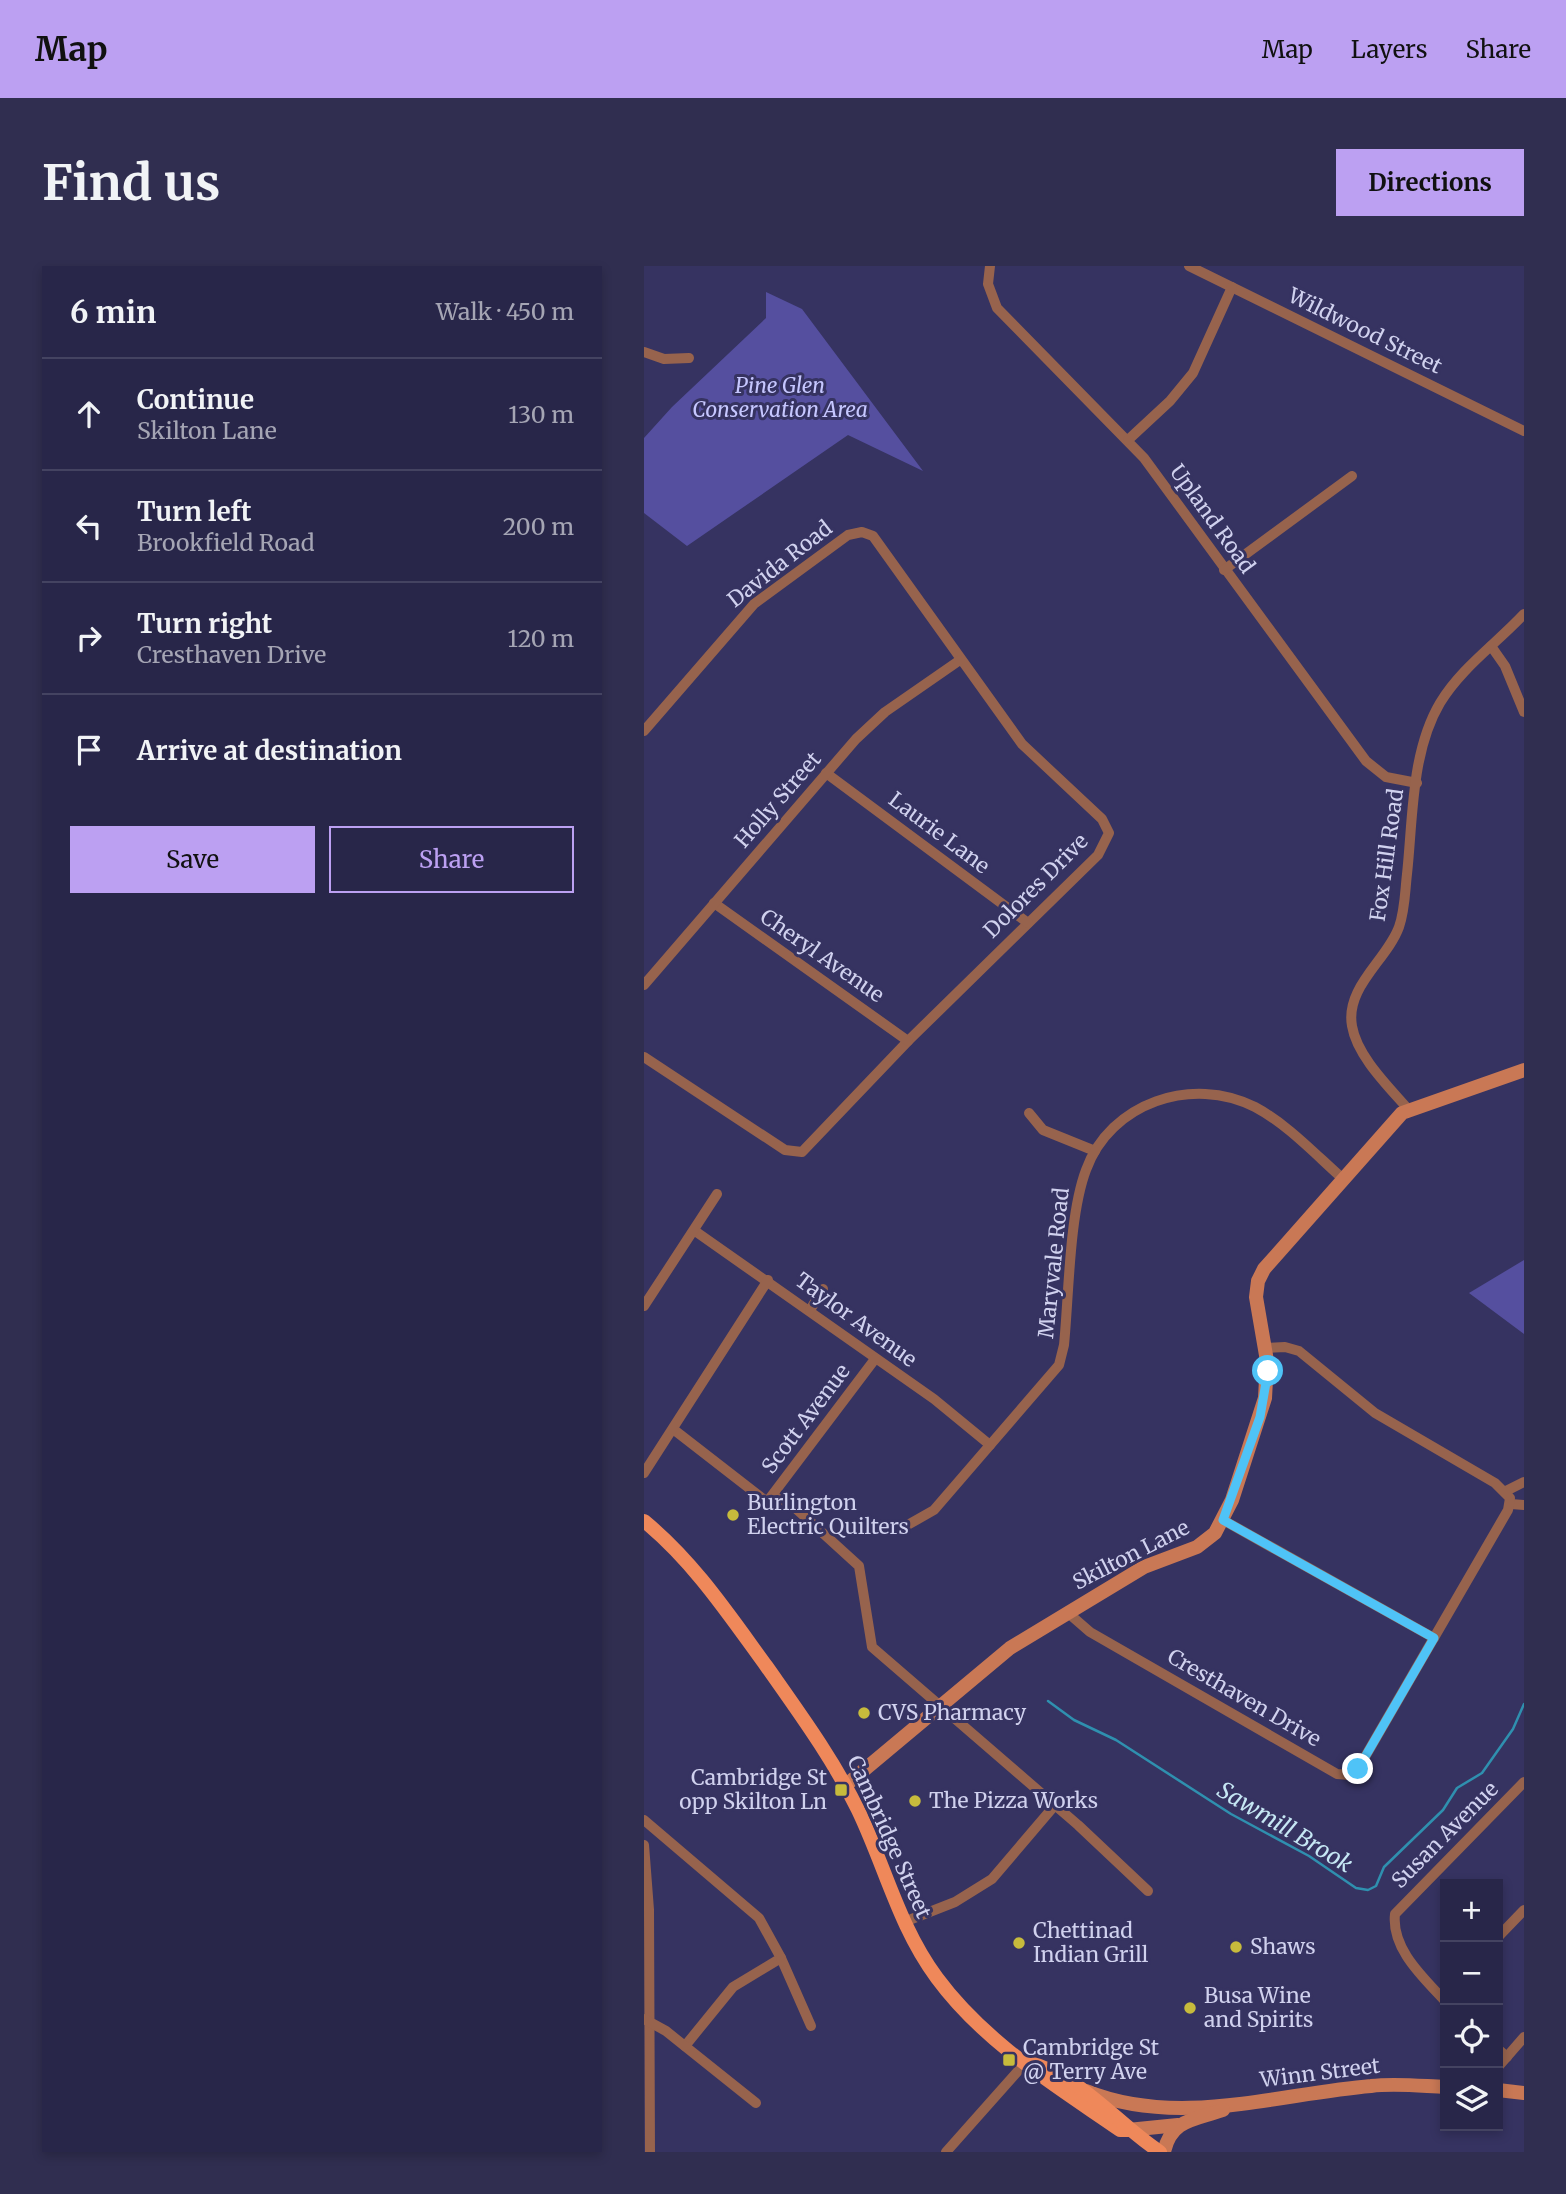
<!DOCTYPE html>
<meta charset="utf-8">
<style>
body{margin:0;font-family:Merriweather,serif;background:#302e50;color:#f1f3f6}
.controls{position:absolute;right:21px;bottom:21px;display:grid;overflow:hidden;border-radius:0px;box-shadow:0 4px 10px #0003}
.controls button{width:63px;height:63px;display:grid;place-items:center;padding:0;border:0;border-bottom:2px solid #444361;background:#282649;color:#f1f3f6;font:35px sans-serif}
.stop{position:absolute;width:21px;height:21px;margin:-16px;border:5px solid #4fc3f7;border-radius:50%;background:#fff}
.stop.end{background:#4fc3f7;border-color:#fff;box-shadow:0 2px 7px #0008}
.list{margin:0;padding:0;list-style:none}
h2{display:flex;justify-content:space-between;align-items:center;height:91px;margin:0;padding:0 28px;font-size:30px}
h2 small{font-size:23px;font-weight:400;color:#a5a5b4}
.list li{display:grid;grid-template-columns:46px 1fr auto;gap:21px;align-items:center;box-sizing:border-box;height:112px;padding:0 28px;border-top:2px solid #444361}
.list b{display:block;font-size:26px;white-space:nowrap}
.list p{margin:0;font-size:23px;white-space:nowrap;color:#a5a5b4}
.list em{font-size:23px;font-style:normal;color:#a5a5b4}
.actions{display:flex;gap:14px;padding:21px 28px}
.actions a{flex:1;padding:16px 0;border:2px solid #bca0f2;border-radius:0px;text-align:center;font-size:24px;color:#bca0f2}
.actions .main{background:#bca0f2;color:#111}
.icon{flex:none;width:38px;height:38px;fill:none;stroke:currentColor;stroke-width:2;stroke-linecap:round;stroke-linejoin:round}
.map{position:relative;flex:none;width:880px;height:1886px;overflow:hidden;border-radius:0px}
header{display:flex;align-items:center;gap:42px;box-sizing:border-box;height:98px;padding:0 35px;background:#bca0f2;color:#111}
header strong{font-size:33px}
nav{display:flex;gap:38px;margin-inline-start:auto;font-size:24px}
.intro{display:flex;align-items:center;justify-content:space-between;box-sizing:border-box;height:168px;padding:0 42px}
h1{margin:0;font-size:49px}
.button{padding:18px 32px;border-radius:0px;background:#bca0f2;color:#111;font-size:24px;font-weight:700}
main{display:flex;gap:42px;padding:0 42px}
aside{flex:1;background:#282649;border-radius:0px;box-shadow:0 4px 10px #0003}
.map>svg:first-child{display:block}
</style>
<header>
<strong>Map</strong>
<nav><a>Map</a><a>Layers</a><a>Share</a></nav>
</header>
<div class="intro"><h1>Find us</h1><a class="button">Directions</a></div>
<main>
<aside>
<h2>6 min<small>Walk · 450 m</small></h2>
<ul class="list">
<li><svg class="icon" aria-label="ahead" viewBox="0 0 24 24"><path d="M12 20V5M6 11l6-6 6 6"/></svg><div><b>Continue</b><p>Skilton Lane</p></div><em>130 m</em></li>
<li><svg class="icon" aria-label="left" viewBox="0 0 24 24"><path d="M17 20v-9H6M10 6l-5 5 5 5"/></svg><div><b>Turn left</b><p>Brookfield Road</p></div><em>200 m</em></li>
<li><svg class="icon" aria-label="right" viewBox="0 0 24 24"><path d="M7 20v-9h11M14 6l5 5-5 5"/></svg><div><b>Turn right</b><p>Cresthaven Drive</p></div><em>120 m</em></li>
<li><svg class="icon" aria-label="arrive" viewBox="0 0 24 24"><path d="M6 21V4h12l-3 4 3 4H6"/></svg><div><b>Arrive at destination</b></div></li>
</ul>
<div class="actions"><a class="main">Save</a><a>Share</a></div>
</aside>
<div class="map">
<svg width="880" height="1886" viewBox="0 0 880 1886">
<rect width="100%" height="100%" fill="#363361"/>
<g fill="#554f9f">
<polygon points="122,26 158,43 279,205 204,169 43,280 0,247 0,172 28,141 122,52"/>
<polygon points="880,994 880,1068 825,1027"/>
</g>
<g fill="none" stroke-linecap="round" stroke-linejoin="round">
<polyline stroke="#2f90af" stroke-width="2.5" points="404,1435 430,1454 472,1474 587,1548 665,1590 712,1622 724,1624 732,1620 740,1601 799,1544 813,1522 838,1507 869,1463 880,1438"/>
<g stroke="#97634d" stroke-width="10">
<polyline points="346,0 344,18 353,42 500,192 722,495 742,511 773,517"/>
<polyline points="545,0 880,165"/>
<polyline points="0,86 20,93 45,92"/>
<polyline points="484,174 526,135 549,107 588,21"/>
<polyline points="580,304 708,210"/>
<polyline points="847,380 861,400 880,446"/>
<polyline points="0,465 110,338 204,269 218,266 229,270 378,478 458,553 465,567 454,589 264,775 158,886 141,884 0,791"/>
<polyline points="182,507 384,657"/>
<polyline points="70,637 264,775"/>
<polyline points="0,719 212,473 241,446 316,394"/>
<path d="M764 843C744 820 713 790 708 760 701 721 743 694 755 661 761 644 761 625 763 608 769 553 767 486 796 437 817 402 852 378 880 348"/>
<polyline points="385,847 399,864 451,885"/>
<polyline points="51,965 290,1133 346,1179"/>
<polyline points="0,1040 73,928"/>
<polyline points="166,1044 179,1023"/>
<polyline points="29,1163 123,1236"/>
<polyline points="0,1207 124,1014"/>
<polyline points="862,1225 880,1216"/>
<polyline points="123,1236 137,1233 148,1239 215,1300 228,1381 434,1559 504,1625"/>
<polyline points="123,1236 231,1093"/>
<polyline points="867,1238 880,1239"/>
<polyline points="579,1254 790,1372"/>
<path d="M260 1261 290 1244 415 1099 420 1079C425 1029 425 949 442 904 466 837 548 809 611 841 643 858 671 888 698 912"/>
<polyline points="423,1346 446,1366 693,1508 706,1509 714,1503 864,1244 866,1232 851,1217 731,1147 655,1085 641,1081 621,1082"/>
<polyline points="0,1554 115,1652 137,1692 89,1721 41,1780"/>
<polyline points="0,1579 5,1644 6,1886"/>
<polyline points="260,1656 311,1636 348,1613 411,1539"/>
<polyline points="854,1671 880,1644"/>
<polyline points="137,1692 167,1760"/>
<path d="M801 1735C780 1712 747 1683 751 1648L880 1516"/>
<polyline points="0,1753 22,1765 112,1837"/>
<polyline points="854,1783 863,1791"/>
<polyline points="854,1801 880,1771"/>
<polyline points="302,1886 382,1796"/>
</g>
<g stroke="#c97855" stroke-width="14">
<polyline points="202,1519 366,1382 500,1301 553,1281 571,1267 588,1234 621,1132 623,1095 612,1031 614,1015 620,1003 758,847 880,804"/>
<polyline points="854,1824 880,1827"/>
<path d="M442 1825C534 1862 633 1828 727 1820 751 1817 777 1820 801 1821"/>
<polyline points="484,1864 534,1859"/>
<path d="M520 1886C527 1853 551 1854 579 1844"/>
</g>
<g stroke="#ef885a" stroke-width="14">
<path d="M0 1255C50 1296 85 1349 123 1401 156 1448 189 1493 214 1544 241 1600 255 1661 293 1712 341 1777 411 1819 476 1864H484"/>
<path d="M382 1796C436 1808 472 1857 516 1886"/>
</g>
</g>
<g fill="none" stroke-linecap="round" stroke-linejoin="round">
<polyline stroke="#4fc3f7" stroke-width="9" points="624,1105 616,1151 579,1254 790,1372 714,1503"/>
</g>
<g fill="#c7bb3c" stroke="#363361" stroke-width="2.5">
<circle cx="89" cy="1249" r="7"/>
<circle cx="220" cy="1447" r="7"/>
<rect x="190" y="1517" width="14" height="14" rx="3.5"/>
<circle cx="271" cy="1535" r="7"/>
<circle cx="375" cy="1677" r="7"/>
<circle cx="592" cy="1681" r="7"/>
<circle cx="546" cy="1742" r="7"/>
<rect x="358" y="1787" width="14" height="14" rx="3.5"/>
</g>
<g text-anchor="middle" stroke-width="6" stroke-linejoin="round" paint-order="stroke">
<g font-size="21" fill="#d0d1ee" stroke="#363361">
<text transform="translate(721 65) rotate(26)" y="7">Wildwood Street</text>
<text transform="translate(568 253) rotate(54)" y="7">Upland Road</text>
<text transform="translate(136 298) rotate(-38)" y="7">Davida Road</text>
<text transform="translate(134 534) rotate(-49)" y="7">Holly Street</text>
<text transform="translate(295 567) rotate(37)" y="7">Laurie Lane</text>
<text transform="translate(743 589) rotate(-82)" y="7">Fox Hill Road</text>
<text transform="translate(392 620) rotate(-45)" y="7">Dolores Drive</text>
<text transform="translate(178 690) rotate(35)" y="7">Cheryl Avenue</text>
<text transform="translate(410 997) rotate(-84)" y="7">Maryvale Road</text>
<text transform="translate(212 1054) rotate(36)" y="7">Taylor Avenue</text>
<text transform="translate(162 1153) rotate(-53)" y="7">Scott Avenue</text>
<text transform="translate(487 1289) rotate(-27)" y="7">Skilton Lane</text>
<text transform="translate(600 1432) rotate(30)" y="7">Cresthaven Drive</text>
<text transform="translate(801 1569) rotate(-45)" y="7">Susan Avenue</text>
<text transform="translate(245 1571) rotate(66)" y="7">Cambridge Street</text>
<text transform="translate(676 1807) rotate(-7)" y="7">Winn Street</text>
</g>
<g font-size="21" font-style="italic" fill="#c6c7ff" stroke="#363361">
<text x="136" y="127">Pine Glen<tspan x="136" dy="24">Conservation Area</tspan></text>
</g>
<g font-size="21" fill="#d0d1ee" stroke="#363361" text-anchor="start">
<text x="103" y="1244">Burlington<tspan x="103" dy="24">Electric Quilters</tspan></text>
<text x="234" y="1454">CVS Pharmacy</text>
<text x="183" y="1519" text-anchor="end">Cambridge St<tspan x="183" dy="24">opp Skilton Ln</tspan></text>
<text x="285" y="1542">The Pizza Works</text>
<text x="389" y="1672">Chettinad<tspan x="389" dy="24">Indian Grill</tspan></text>
<text x="606" y="1688">Shaws</text>
<text x="560" y="1737">Busa Wine<tspan x="560" dy="24">and Spirits</tspan></text>
<text x="379" y="1789">Cambridge St<tspan x="379" dy="24">@ Terry Ave</tspan></text>
</g>
<g font-size="23" font-style="italic" fill="#c6e7f4" stroke="#363361">
<text transform="translate(641 1561) rotate(31)" y="8">Sawmill Brook</text>
</g>
</g>
</svg>
<div class="controls">
<button>+</button>
<button>−</button>
<button><svg class="icon" aria-label="locate" viewBox="0 0 24 24"><circle cx="12" cy="12" r="6"/><path d="M12 2v4M12 18v4M2 12h4M18 12h4"/></svg></button>
<button><svg class="icon" aria-label="layers" viewBox="0 0 24 24"><path d="M12 4l9 5-9 5-9-5zM3 14l9 5 9-5"/></svg></button>
</div>
<div class="stop" style="left:624px;top:1105px"></div>
<div class="stop end" style="left:714px;top:1503px"></div>
</div>
</main>
